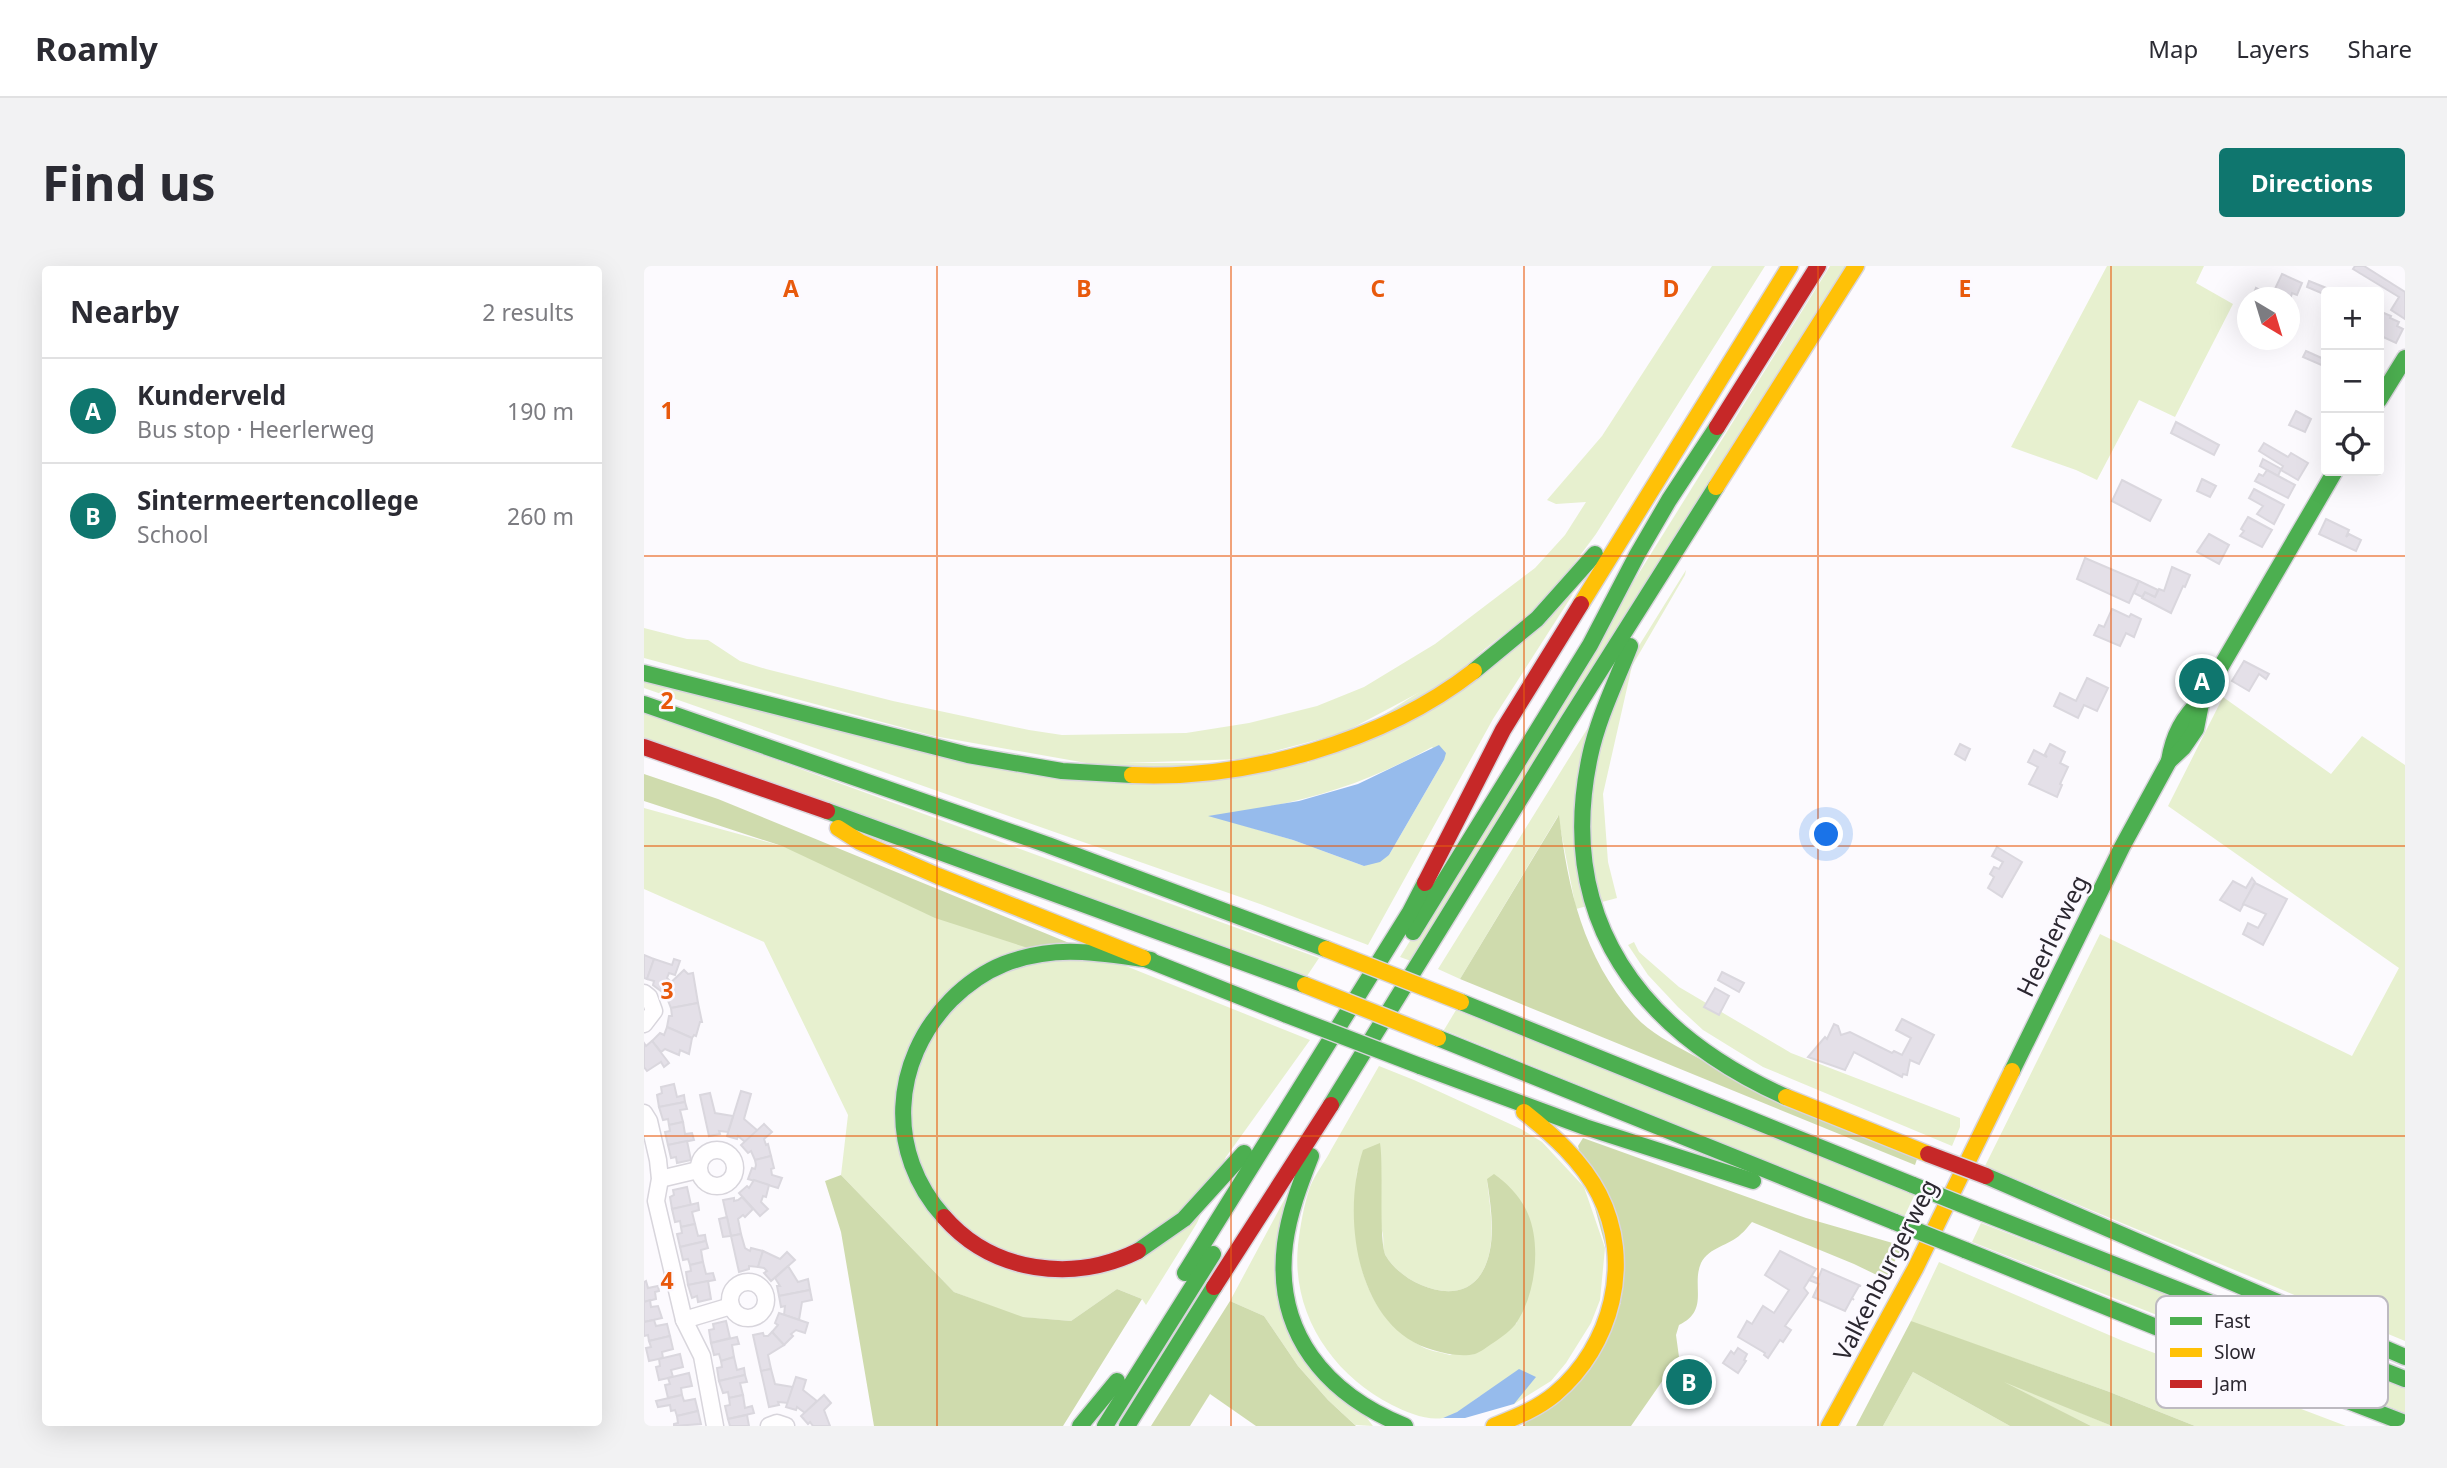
<!DOCTYPE html>
<meta charset="utf-8">
<style>
body{margin:0;font-family:"Noto Sans",sans-serif;background:#f2f2f3;color:#2b2b33}
.controls{position:absolute;right:21px;top:21px;display:grid;overflow:hidden;border-radius:7px;box-shadow:0 7px 28px #0002}
.controls button{width:63px;height:63px;display:grid;place-items:center;padding:0;border:0;border-bottom:2px solid #e1e1e2;background:#fff;color:#2b2b33;font:35px sans-serif}
.compass{position:absolute;left:1593px;top:21px;width:63px;height:63px;border-radius:50%;background:#fff;box-shadow:0 7px 28px #0002;rotate:142deg}
.you{position:absolute;left:1183px;top:569px;width:24px;height:24px;margin:-18px;border:5px solid #fff;border-radius:50%;background:#1a73e8;box-shadow:0 0 0 10px #1a73e833}
.badge{display:grid;place-items:center;width:46px;height:46px;border-radius:50%;background:#0f766e;color:#fff;font-size:23px;font-weight:700}
.pin{position:absolute;translate:-50% -50%;border:4px solid #fff;box-shadow:0 2px 7px #0006}
.list{margin:0;padding:0;list-style:none}
h2{display:flex;justify-content:space-between;align-items:center;height:91px;margin:0;padding:0 28px;font-size:30px}
h2 small{font-size:23px;font-weight:400;color:#7c7c81}
.list li{display:grid;grid-template-columns:46px 1fr auto;gap:21px;align-items:center;box-sizing:border-box;height:105px;padding:0 28px;border-top:2px solid #e1e1e2}
.list b{display:block;font-size:26px;white-space:nowrap}
.list p{margin:0;font-size:23px;white-space:nowrap;color:#7c7c81}
.list em{font-size:23px;font-style:normal;color:#7c7c81}
.icon{flex:none;width:38px;height:38px;fill:none;stroke:currentColor;stroke-width:2;stroke-linecap:round;stroke-linejoin:round}
.map{position:relative;flex:none;width:1761px;height:1160px;overflow:hidden;border-radius:7px}
header{display:flex;align-items:center;gap:42px;box-sizing:border-box;height:98px;padding:0 35px;background:#fff;border-bottom:2px solid #e1e1e2}
header strong{font-size:33px}
nav{display:flex;gap:38px;margin-inline-start:auto;font-size:24px}
.intro{display:flex;align-items:center;justify-content:space-between;box-sizing:border-box;height:168px;padding:0 42px}
h1{margin:0;font-size:49px}
.button{padding:18px 32px;border-radius:7px;background:#0f766e;color:#fff;font-size:24px;font-weight:700}
main{display:flex;gap:42px;padding:0 42px}
aside{flex:1;background:#fff;border-radius:7px;box-shadow:0 7px 28px #0002}
.map>svg:first-child{display:block}
</style>
<header>
<strong>Roamly</strong>
<nav><a>Map</a><a>Layers</a><a>Share</a></nav>
</header>
<div class="intro"><h1>Find us</h1><a class="button">Directions</a></div>
<main>
<aside>
<h2>Nearby<small>2 results</small></h2>
<ul class="list">
<li><span class="badge">A</span><div><b>Kunderveld</b><p>Bus stop · Heerlerweg</p></div><em>190 m</em></li>
<li><span class="badge">B</span><div><b>Sintermeertencollege</b><p>School</p></div><em>260 m</em></li>
</ul>
</aside>
<div class="map">
<svg width="1761" height="1160" viewBox="0 0 1761 1160">
<rect width="100%" height="100%" fill="#fcfafe"/>
<g fill="#e7f0cf" fill-rule="evenodd">
<polygon points="1068,0 1121,0 952,268 920,311 884,349 808,409 699,467 601,493 448,498 290,470 0,392 0,362 43,373 64,374 96,395 122,403 249,435 385,464 418,469 542,467 605,457 673,440 720,421 791,378 891,302 921,269 942,236 912,238 903,234 958,170"/>
<polygon points="1186,0 1202,0 767,695 756,691"/>
<polygon points="1463,0 1560,0 1552,17 1589,38 1531,151 1495,134 1453,214 1432,204 1367,181"/>
<polygon points="1042,304 1041,309 988,400 959,528 964,596 973,632 932,643 914,550 816,713 794,703"/>
<path d="M929 328 849 453 724 679 616 638 0 422V412L329 497H664ZM788 481 800 494 745 589 720 600 649 574 567 550C651 539 714 522 788 481Z"/>
<polygon points="1579,431 1687,508 1718,470 1761,499 1761,1075 1341,900 1456,668 1708,790 1755,702 1524,540"/>
<polygon points="0,446 675,692 663,710 0,475"/>
<polygon points="0,542 138,580 452,688 666,774 582,891 553,957 502,1039 498,1033 473,1023 427,1055 376,1051 310,1026 197,909 204,849 120,676 0,623"/>
<polygon points="990,676 995,686 1035,721 1147,787 1316,852 1316,861 1308,880 1119,801 1059,764 1034,741 1004,709 984,679"/>
<polygon points="812,744 1271,928 1260,951 800,764"/>
<path d="M735 800 770 814 877 863 898 876 940 921 961 982 956 1034 947 1057 922 1097 907 1115 870 1138 836 1130C825 1138 812 1149 799 1152 783 1155 762 1146 748 1139 689 1109 647 1048 654 979 656 961 660 938 666 921 671 908 681 896 687 884 703 856 719 828 735 800ZM713 904C721 924 735 947 739 969 740 976 738 984 742 990 758 1018 815 1043 837 1008 854 981 846 943 843 913L873 1057 806 1089C796 1086 784 1085 775 1079 709 1040 709 971 713 904Z"/>
<polygon points="645,925 638,1040 729,1160 711,1159 684,1134 654,1100 620,1050 586,1035"/>
<polygon points="1337,957 1761,1121 1761,1147 1328,976"/>
<polygon points="1295,996 1479,1075 1702,1160 1551,1160 1463,1125 1270,1057 1267,1055"/>
<polygon points="1269,1106 1366,1160 1239,1160"/>
<polygon points="1358,1116 1364,1116 1468,1160 1447,1160"/>
</g>
<g fill="#cfdbad">
<polygon points="0,508 74,533 452,688 384,682 291,652 138,580 0,535"/>
<path d="M915 549C924 624 939 690 990 749 1006 767 1027 777 1047 788 1119 829 1197 859 1273 893L1271 899 816 713Z"/>
<path d="M939 872 1162 952 1259 980 1241 1013 1210 998 1108 956C1104 960 1101 965 1097 968 1085 980 1065 981 1057 997 1047 1020 1066 1044 1035 1059L1032 1069 1035 1091 987 1160H879L977 1037 934 880Z"/>
<path d="M736 877C740 900 734 976 742 990 758 1018 815 1043 837 1008 854 981 847 942 843 913L850 908C864 918 877 931 884 948 897 978 892 1027 873 1056 868 1064 858 1071 849 1077 844 1080 837 1086 831 1088 818 1091 802 1088 789 1084 712 1063 697 949 719 884Z"/>
<polygon points="197,909 310,1026 379,1051 427,1055 473,1023 498,1033 419,1160 230,1160 197,966 181,915"/>
<polygon points="586,1035 620,1050 654,1100 684,1134 712,1160 612,1160 566,1128 546,1160 507,1160"/>
<polygon points="1267,1055 1463,1125 1551,1160 1468,1160 1360,1116 1447,1160 1366,1160 1269,1106 1239,1160 1212,1160"/>
</g>
<g fill="#96bbec">
<polygon points="795,479 802,487 800,494 745,589 736,596 720,600 649,574 564,550 655,535 714,518"/>
<polygon points="875,1103 892,1111 870,1138 821,1152 799,1152 813,1146"/>
</g>
<g fill="#e4e0e8" stroke="#dad7de" stroke-width="2">
<polygon points="1711,0 1720,0 1761,26 1761,53 1747,44 1755,31 1709,3"/>
<polygon points="1638,8 1658,17 1653,29 1648,27 1646,34 1646,32 1608,32 1612,22 1625,29 1627,26 1629,27"/>
<polygon points="1665,15 1680,21 1691,26 1682,26 1682,29 1663,21"/>
<polygon points="1735,45 1747,50 1746,52 1755,56 1753,60 1759,63 1752,77 1735,69"/>
<polygon points="1662,85 1682,94 1682,101 1659,91"/>
<polygon points="1652,145 1667,153 1661,166 1645,159"/>
<polygon points="1532,156 1575,179 1570,189 1527,167"/>
<polygon points="1620,177 1644,191 1647,187 1664,197 1654,214 1637,204 1639,200 1615,185"/>
<polygon points="1619,193 1637,203 1634,210 1616,200"/>
<polygon points="1623,204 1651,219 1644,232 1611,215 1615,208 1619,210"/>
<polygon points="1558,213 1572,220 1566,231 1553,225"/>
<polygon points="1478,214 1517,234 1506,255 1468,235"/>
<polygon points="1610,223 1640,239 1630,258 1613,248 1619,240 1605,232"/>
<polygon points="1604,251 1628,264 1618,281 1596,270 1600,265 1597,263"/>
<polygon points="1682,253 1705,264 1702,271 1705,268 1717,274 1712,285 1675,268"/>
<polygon points="1565,268 1585,279 1575,298 1553,286"/>
<polygon points="1441,292 1495,315 1485,337 1433,313"/>
<polygon points="1528,301 1546,309 1541,321 1539,320 1527,347 1498,332 1501,326 1511,331 1515,323 1520,325"/>
<polygon points="1495,315 1514,324 1511,331 1501,326 1498,331 1490,327"/>
<polygon points="1468,343 1485,351 1487,348 1497,353 1490,371 1482,367 1476,380 1450,369 1455,359 1460,361"/>
<polygon points="1600,395 1625,408 1622,413 1615,408 1605,425 1588,415"/>
<polygon points="1443,412 1464,422 1453,445 1440,439 1434,452 1410,440 1416,427 1432,435"/>
<polygon points="1316,478 1326,483 1321,494 1311,488"/>
<polygon points="1406,478 1421,486 1416,497 1424,501 1416,518 1418,519 1413,531 1385,518 1394,501 1384,496 1390,484 1403,491 1401,488"/>
<polygon points="1353,581 1378,596 1358,631 1344,622 1350,611 1346,608 1350,601 1355,603 1359,596 1348,590"/>
<polygon points="1608,612 1611,616 1596,645 1576,634 1589,615 1602,622"/>
<polygon points="1611,617 1643,633 1619,679 1599,668 1604,657 1614,662 1622,648 1599,638"/>
<polygon points="0,689 10,693 3,713 0,712"/>
<polygon points="10,693 28,699 30,693 36,695 31,709 25,707 23,712 27,716 18,726 9,719 10,715 3,713"/>
<polygon points="40,704 44,708 49,707 54,737 27,742 23,732 26,729 20,723"/>
<polygon points="1078,706 1100,717 1095,726 1074,714"/>
<polygon points="1071,722 1085,730 1075,749 1060,741"/>
<polygon points="54,737 58,756 56,756 52,770 50,769 48,772 23,761 25,750 28,750 27,742"/>
<polygon points="1258,753 1290,769 1275,798 1266,794 1263,809 1259,808 1258,811 1210,786 1201,804 1164,791 1181,771 1183,773 1190,758 1194,760 1197,769 1206,766 1248,787 1250,785 1258,789 1267,772 1252,764"/>
<polygon points="23,761 48,772 45,788 36,784 35,789 21,783 17,786 8,775 16,767 20,769"/>
<polygon points="8,775 25,797 20,801 17,796 3,805 0,801 0,777 2,780"/>
<polygon points="30,818 33,831 40,829 41,836 15,841 13,829 18,827 17,821"/>
<polygon points="97,825 107,828 100,853 114,865 101,876 94,870 93,873 83,870"/>
<polygon points="66,827 71,847 89,850 84,866 75,865 76,868 65,870 56,829"/>
<polygon points="41,836 43,843 36,844 39,856 25,859 24,853 19,854 15,841"/>
<polygon points="39,856 41,868 48,867 50,874 24,879 21,866 26,865 25,859"/>
<polygon points="120,858 128,866 120,873 122,879 124,878 127,890 111,894 107,885 104,887 97,879"/>
<polygon points="43,875 47,894 33,897 32,891 27,892 24,879"/>
<polygon points="127,890 130,902 127,903 128,909 138,912 134,922 104,913 108,902 111,903 112,899 111,894"/>
<polygon points="110,914 125,919 122,931 119,930 117,936 124,943 116,950 95,927 103,920 105,922"/>
<polygon points="43,921 47,939 28,943 26,931 30,929 29,924"/>
<polygon points="98,931 109,943 101,951 99,949 94,953 97,968 87,970 79,934 90,932 90,935 94,934"/>
<polygon points="54,937 55,944 48,946 51,958 37,961 36,955 31,956 28,943"/>
<polygon points="83,951 87,970 79,971 75,953"/>
<polygon points="51,958 54,970 61,969 62,975 36,981 33,968 38,967 37,961"/>
<polygon points="97,968 101,982 106,985 107,982 119,985 114,1001 105,1000 105,1003 95,1006 87,970"/>
<polygon points="62,975 64,982 57,984 59,996 46,999 44,993 39,994 36,981"/>
<polygon points="119,985 136,993 143,986 151,994 127,1015 120,1007 123,1005 120,1002 114,1001"/>
<polygon points="1136,985 1172,1003 1160,1022 1164,1027 1141,1060 1147,1064 1139,1076 1136,1074 1124,1092 1120,1089 1121,1087 1094,1071 1103,1055 1108,1058 1119,1040 1130,1047 1145,1024 1121,1009"/>
<polygon points="59,996 62,1008 69,1007 71,1014 44,1019 42,1006 47,1005 46,999"/>
<polygon points="144,1000 154,1016 164,1013 166,1024 135,1030 133,1020 136,1020 131,1012"/>
<polygon points="1178,1003 1217,1020 1215,1020 1208,1032 1210,1034 1208,1032 1201,1045 1169,1031 1175,1018 1165,1014 1168,1010 1174,1013"/>
<polygon points="2,1015 4,1022 14,1020 15,1025 11,1026 12,1033 0,1036 0,1016"/>
<polygon points="64,1015 67,1033 54,1036 53,1030 48,1032 44,1019"/>
<polygon points="166,1024 168,1034 158,1036 155,1054 140,1049 141,1040 137,1041 135,1030"/>
<polygon points="6,1034 7,1041 14,1040 18,1052 0,1056 0,1036"/>
<polygon points="135,1047 164,1057 161,1067 152,1064 147,1068 149,1070 140,1079 128,1066 134,1059 131,1057"/>
<polygon points="10,1054 12,1060 23,1058 26,1070 5,1075 4,1069 0,1070 0,1056"/>
<polygon points="82,1055 86,1072 67,1077 65,1064 70,1063 69,1058"/>
<polygon points="128,1066 140,1079 124,1089 127,1103 117,1105 109,1069 119,1067 120,1070 124,1070"/>
<polygon points="26,1070 29,1083 18,1086 19,1092 5,1095 2,1082 7,1081 5,1075"/>
<polygon points="93,1071 95,1078 88,1079 90,1091 77,1095 75,1088 70,1089 67,1077"/>
<polygon points="1094,1082 1103,1088 1100,1094 1102,1095 1094,1107 1079,1097 1087,1085 1090,1088"/>
<polygon points="36,1088 39,1101 27,1104 29,1111 15,1114 12,1101 16,1100 15,1093"/>
<polygon points="90,1091 93,1104 100,1102 101,1109 75,1115 73,1102 78,1101 77,1095"/>
<polygon points="127,1103 131,1118 149,1121 144,1137 134,1136 135,1139 125,1141 117,1105"/>
<polygon points="45,1107 48,1120 37,1122 38,1129 24,1132 21,1119 26,1118 24,1112"/>
<polygon points="101,1109 103,1116 96,1117 99,1129 85,1132 84,1126 79,1127 75,1115"/>
<polygon points="152,1111 162,1114 159,1124 173,1135 161,1147 153,1141 152,1144 142,1141"/>
<polygon points="38,1129 40,1135 51,1133 54,1145 33,1150 31,1144 27,1145 26,1139 14,1141 12,1135"/>
<polygon points="99,1129 101,1142 108,1140 110,1147 84,1153 81,1140 86,1139 85,1132"/>
<polygon points="180,1129 187,1137 180,1144 186,1160 169,1160 166,1156 164,1158 157,1150"/>
<polygon points="54,1145 57,1158 30,1160 30,1158 34,1157 33,1150"/>
<polygon points="103,1149 105,1160 86,1160 84,1153"/>
</g>
<g fill="none" stroke-linecap="round" stroke-linejoin="round">
<defs>
<g id="street">
<polyline points="0,727 5,731 10,745 0,758"/>
<polyline points="0,847 5,855 14,894 16,913 12,935 40,1054 58,1090 71,1160"/>
<circle cx="73" cy="902" r="18"/>
<polyline points="16,913 54,904"/>
<circle cx="104" cy="1034" r="18"/>
<polyline points="40,1054 87,1040"/>
<polyline points="125,1160 133,1157 142,1160"/>
</g>
<g id="fast">
<polyline points="1735,134 1761,92"/>
<path d="M986 380C972 416 954 452 946 490 911 654 997 766 1142 831"/>
<polyline points="830,405 893,353 951,288"/>
<polyline points="0,407 324,489 418,505 488,509"/>
<polyline points="0,438 404,579 682,683"/>
<path d="M1525 495C1529 469 1539 451 1558 433L1691 205"/>
<polyline points="183,545 661,719"/>
<polyline points="769,666 946,379 993,289 1025,234 1073,161"/>
<polyline points="499,692 643,749"/>
<polyline points="817,736 1269,919"/>
<polyline points="794,772 1251,956"/>
<polyline points="776,800 941,861 1109,915"/>
<polyline points="1368,805 1478,581 1525,495 1539,482 1552,463 1558,433"/>
<polyline points="687,839 923,457 1072,221"/>
<path d="M667 890C656 918 645 947 641 978 630 1067 682 1128 761 1160"/>
<polyline points="1342,910 1761,1091"/>
<polyline points="1339,947 1761,1113"/>
<path d="M300 951C242 887 247 795 307 734 321 720 340 706 360 698 412 678 454 687 507 694"/>
<polyline points="1321,984 1512,1061 1761,1157"/>
<polyline points="494,985 540,953 600,887"/>
<polyline points="541,1007 766,646 781,617"/>
<polyline points="436,1160 473,1115"/>
<polyline points="461,1160 569,988"/>
<polyline points="483,1160 570,1021"/>
</g>
<g id="slow">
<polyline points="1072,221 1212,0"/>
<polyline points="937,338 1146,0"/>
<path d="M488 509C603 514 739 476 830 405"/>
<polyline points="194,562 216,576 294,610 499,692"/>
<polyline points="1142,831 1284,888"/>
<path d="M850 1160C872 1151 893 1143 911 1128 968 1080 990 996 955 928 938 895 909 869 880 846"/>
<polyline points="1185,1160 1271,1003 1368,805"/>
</g>
<g id="jam">
<polyline points="1073,161 1174,0"/>
<polyline points="0,481 183,545"/>
<polyline points="781,617 859,464 937,338"/>
<path d="M300 951C349 1007 429 1017 494 985"/>
<polyline points="570,1021 687,839"/>
</g>
</defs>
<use href="#street" stroke="#d8d5dc" stroke-width="19"/>
<use href="#fast" stroke="#d8d5dc" stroke-width="19"/>
<use href="#slow" stroke="#d8d5dc" stroke-width="19"/>
<use href="#jam" stroke="#d8d5dc" stroke-width="19"/>
<use href="#street" stroke="#fffeff" stroke-width="16"/>
<use href="#fast" stroke="#4caf50" stroke-width="16"/>
<use href="#slow" stroke="#ffc107" stroke-width="16"/>
<use href="#jam" stroke="#c62828" stroke-width="16"/>
<defs>
<g id="fast-bridge">
<polyline points="643,749 776,800"/>
<polyline points="1269,919 1339,947"/>
<polyline points="1251,956 1321,984"/>
</g>
<g id="slow-bridge">
<polyline points="682,683 817,736"/>
<polyline points="661,719 794,772"/>
</g>
<polyline id="jam-bridge" points="1284,888 1342,910"/>
</defs>
<use href="#fast-bridge" stroke="#d8d5dc" stroke-width="19" stroke-linecap="butt"/>
<use href="#slow-bridge" stroke="#d8d5dc" stroke-width="19" stroke-linecap="butt"/>
<use href="#jam-bridge" stroke="#d8d5dc" stroke-width="19" stroke-linecap="butt"/>
<use href="#fast-bridge" stroke="#4caf50" stroke-width="16"/>
<use href="#slow-bridge" stroke="#ffc107" stroke-width="16"/>
<use href="#jam-bridge" stroke="#c62828" stroke-width="16"/>
</g>
<path fill="none" stroke="#e8590c" stroke-width="2" stroke-opacity="0.55" d="M293 0V1160M587 0V1160M880 0V1160M1174 0V1160M1467 0V1160M0 290H1761M0 580H1761M0 870H1761"/>
<g text-anchor="middle" stroke-width="5" stroke-linejoin="round" paint-order="stroke">
<g font-size="24" fill="#2b2730" stroke="#fcf9ff">
<text transform="translate(1409 670) rotate(-64)" y="8">Heerlerweg</text>
<text transform="translate(1242 1004) rotate(-63)" y="8">Valkenburgerweg</text>
</g>
</g>
<rect x="1512" y="1030" width="232" height="112" rx="10" fill="#fcf9ff" stroke="#bdbac1" stroke-width="2"/>
<rect x="1526" y="1051" width="32" height="8" fill="#4caf50"/>
<rect x="1526" y="1082" width="32" height="9" fill="#ffc107"/>
<rect x="1526" y="1114" width="32" height="8" fill="#c62828"/>
<g font-size="19" fill="#2b2730">
<text x="1570" y="1062">Fast</text>
<text x="1570" y="1093">Slow</text>
<text x="1570" y="1125">Jam</text>
</g>
<g font-size="23" text-anchor="middle" font-weight="bold" fill="#e8590c" stroke="#fcf9ff" stroke-width="5" stroke-linejoin="round" paint-order="stroke">
<text x="147" y="31">A</text>
<text x="440" y="31">B</text>
<text x="734" y="31">C</text>
<text x="1027" y="31">D</text>
<text x="1321" y="31">E</text>
<text x="23" y="153">1</text>
<text x="23" y="443">2</text>
<text x="23" y="733">3</text>
<text x="23" y="1023">4</text>
</g>
</svg>
<div class="controls">
<button>+</button>
<button>−</button>
<button><svg class="icon" aria-label="locate" viewBox="0 0 24 24"><circle cx="12" cy="12" r="6"/><path d="M12 2v4M12 18v4M2 12h4M18 12h4"/></svg></button>
</div>
<svg class="compass" viewBox="-18 -18 36 36"><path d="M0-13l5 13h-10z" fill="#e53935"/><path d="M0 13l5-13h-10z" fill="#7c7c81"/></svg>
<div class="you"></div>
<div class="pin badge" style="left:1558px;top:415px">A</div>
<div class="pin badge" style="left:1045px;top:1116px">B</div>
</div>
</main>
